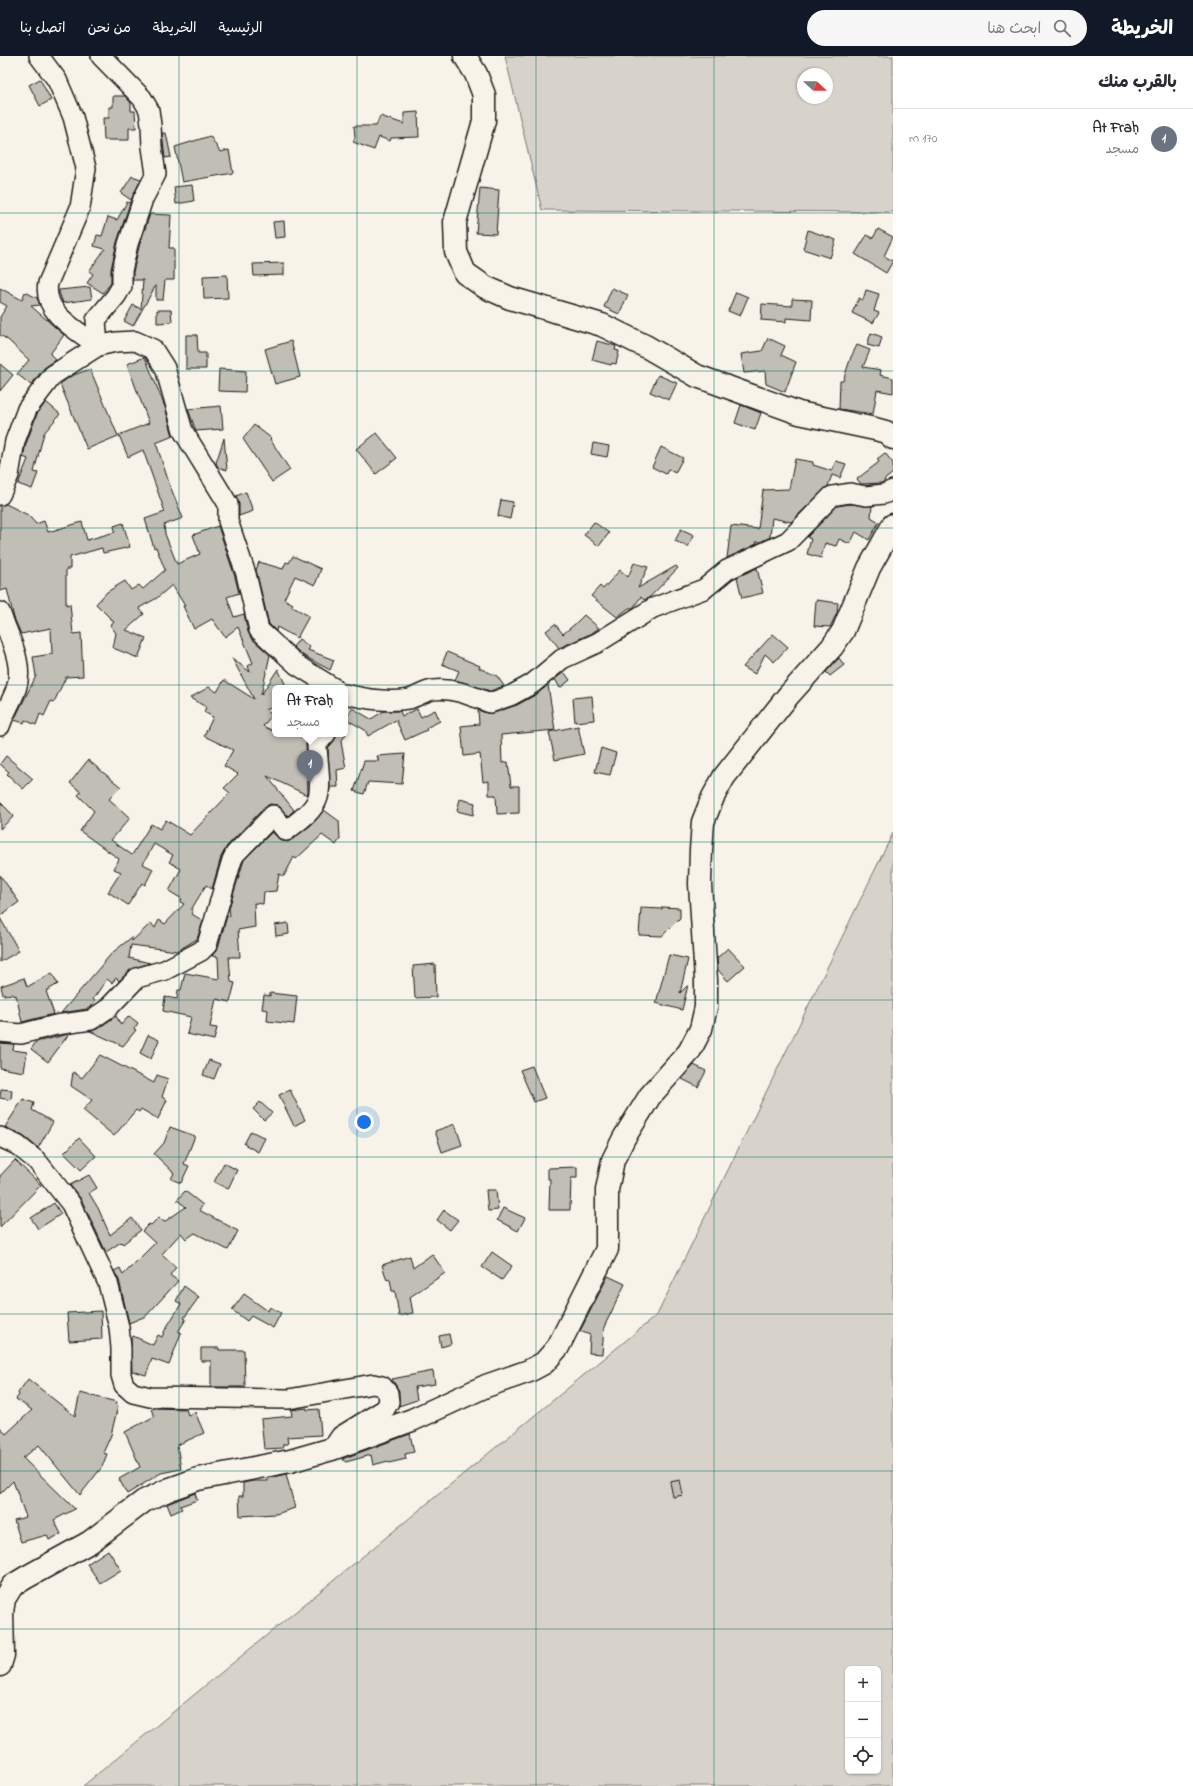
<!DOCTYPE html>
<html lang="ar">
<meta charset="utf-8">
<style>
body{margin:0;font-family:"Indie Flower","Playpen Sans Arabic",sans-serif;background:#f7f7f7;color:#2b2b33;direction:rtl}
.controls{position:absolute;right:12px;bottom:12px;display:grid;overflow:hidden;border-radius:6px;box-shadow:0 1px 3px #0004}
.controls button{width:36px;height:36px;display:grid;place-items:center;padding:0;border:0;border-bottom:1px solid #e1e1e2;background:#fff;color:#2b2b33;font:20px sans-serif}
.compass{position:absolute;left:797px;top:12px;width:36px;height:36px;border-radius:50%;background:#fff;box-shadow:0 1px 3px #0004;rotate:112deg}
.you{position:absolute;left:364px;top:1066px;width:14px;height:14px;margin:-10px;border:3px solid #fff;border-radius:50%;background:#1a73e8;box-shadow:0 0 0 6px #1a73e833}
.badge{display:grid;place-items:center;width:26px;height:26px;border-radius:50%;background:#111827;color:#fff;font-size:13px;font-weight:700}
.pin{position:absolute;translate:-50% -33px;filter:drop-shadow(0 1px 2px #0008)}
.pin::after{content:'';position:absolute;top:21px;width:14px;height:12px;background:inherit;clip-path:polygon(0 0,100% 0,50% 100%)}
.popup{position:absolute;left:272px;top:629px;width:76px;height:52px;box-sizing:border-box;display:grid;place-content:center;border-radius:6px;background:#fff;filter:drop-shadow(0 1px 3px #0005);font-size:13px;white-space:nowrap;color:#7c7c81}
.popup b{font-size:15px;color:#2b2b33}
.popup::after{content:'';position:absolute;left:50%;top:100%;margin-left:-8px;border:8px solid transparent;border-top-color:#fff}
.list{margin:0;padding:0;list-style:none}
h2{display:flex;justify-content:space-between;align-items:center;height:52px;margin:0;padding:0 16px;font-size:17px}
h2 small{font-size:13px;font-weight:400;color:#7c7c81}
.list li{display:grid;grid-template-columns:26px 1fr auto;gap:12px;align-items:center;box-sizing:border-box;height:60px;padding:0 16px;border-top:1px solid #e1e1e2}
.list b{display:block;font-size:15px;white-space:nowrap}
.list p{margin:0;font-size:13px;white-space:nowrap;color:#7c7c81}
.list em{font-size:13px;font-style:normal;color:#7c7c81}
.icon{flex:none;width:22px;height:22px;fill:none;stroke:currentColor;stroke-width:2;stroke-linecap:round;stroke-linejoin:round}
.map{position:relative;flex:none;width:893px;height:1730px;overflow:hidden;direction:ltr}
header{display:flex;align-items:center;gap:24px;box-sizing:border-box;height:56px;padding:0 20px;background:#111827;color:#fff}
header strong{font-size:19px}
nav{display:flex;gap:22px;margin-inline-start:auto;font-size:14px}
.search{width:280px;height:36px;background:#f7f7f7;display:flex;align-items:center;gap:10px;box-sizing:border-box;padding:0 14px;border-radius:22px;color:#7c7c81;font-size:15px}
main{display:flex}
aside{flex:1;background:#fff}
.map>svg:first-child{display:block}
</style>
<header>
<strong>الخريطة</strong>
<div class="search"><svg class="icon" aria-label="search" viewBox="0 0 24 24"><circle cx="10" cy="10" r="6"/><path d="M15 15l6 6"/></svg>ابحث هنا</div>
<nav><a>الرئيسية</a><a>الخريطة</a><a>من نحن</a><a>اتصل بنا</a></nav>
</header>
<main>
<aside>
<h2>بالقرب منك<small></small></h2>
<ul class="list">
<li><span class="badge" style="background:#6b7280">1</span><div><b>At Fraḥ</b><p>مسجد</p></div><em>170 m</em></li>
</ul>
</aside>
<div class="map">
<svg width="893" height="1730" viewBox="0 0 893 1730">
<rect width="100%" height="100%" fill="#f7f3e8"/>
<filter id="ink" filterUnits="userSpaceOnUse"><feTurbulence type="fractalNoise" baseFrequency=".025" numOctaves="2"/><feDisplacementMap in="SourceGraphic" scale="8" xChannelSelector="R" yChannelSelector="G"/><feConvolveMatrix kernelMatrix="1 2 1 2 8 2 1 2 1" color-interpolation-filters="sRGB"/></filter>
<g filter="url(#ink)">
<g fill="#d7d3cb" stroke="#7a7874" fill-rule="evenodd">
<path d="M505 0H893V156L542 154ZM803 18H827V42H803Z"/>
<path d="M893 777V1730H83L657 1259ZM848 1613H878V1715H848Z"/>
</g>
<g fill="#c0beb5" stroke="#1c1c1c">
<polygon points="40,23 51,44 40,50 29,29"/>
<polygon points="113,40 125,40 131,47 131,55 135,55 136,72 129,72 129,84 104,84 103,62 109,62 109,51 113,51"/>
<polygon points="418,56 419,81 391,82 390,85 379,81 374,94 353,86 355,81 354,70 376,70 380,60 404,68 404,57"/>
<polygon points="162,77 166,77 171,101 165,102"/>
<polygon points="210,80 220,96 229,94 233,117 182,126 175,91"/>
<polygon points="132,120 141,123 131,144 121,137"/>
<polygon points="192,129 194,145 176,148 174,131"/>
<polygon points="480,132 499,134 496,178 476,177"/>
<polygon points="127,146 130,147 117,186 111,213 111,227 103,237 87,227 93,218 89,215 105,193 94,190 97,179 102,180 108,161 117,164"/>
<polygon points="150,158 171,159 169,192 174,192 174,224 165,224 163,244 156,244 156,229 133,270 124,265 133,249 141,253 143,224 133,224 133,216 139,191"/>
<polygon points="284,165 285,181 275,182 273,166"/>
<polygon points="878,173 893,181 884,200 893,205 886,217 855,198 867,179 873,182"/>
<polygon points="808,174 836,184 830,202 803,193"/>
<polygon points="284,207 284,219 254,220 253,208"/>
<polygon points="227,219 228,242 204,243 203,220"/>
<polygon points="90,231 92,243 63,247 59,236 59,234"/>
<polygon points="0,232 22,244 25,236 37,242 40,249 31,250 64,279 50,298 56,304 44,312 31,329 17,318 29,304 8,284 0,279 0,261 7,250 0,246"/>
<polygon points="612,232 628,239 619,258 604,251"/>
<polygon points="866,234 879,238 874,255 879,257 873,267 852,257 859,242 863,244"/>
<polygon points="736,236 748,241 740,260 728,255"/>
<polygon points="792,243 812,244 811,264 786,262 786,266 761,264 762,248 792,250"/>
<polygon points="157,254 171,254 172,266 157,267"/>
<polygon points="871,277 882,281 879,292 867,289"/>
<polygon points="186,279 197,279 198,297 206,297 206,313 186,313"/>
<polygon points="768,282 785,290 781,299 796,306 785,336 766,328 765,315 744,317 741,298 762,295"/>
<polygon points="291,285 300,321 275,328 265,293"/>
<polygon points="597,285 616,290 615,294 619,295 616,308 612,307 611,309 592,304"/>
<polygon points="857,289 870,294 863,311 881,314 880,319 893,322 893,337 877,334 873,358 839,353 840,325 843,325 851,301"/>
<polygon points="145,301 165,351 173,380 156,387 170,430 183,462 164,469 165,478 177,508 200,498 193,479 218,470 235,521 239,537 227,541 234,561 244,558 248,576 251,582 270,599 261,639 278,613 287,632 275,632 275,650 266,654 272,659 263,670 275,676 275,678 311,678 306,688 308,736 307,739 267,720 294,754 288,760 277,749 270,748 265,751 227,790 221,801 212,833 206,829 191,854 193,855 192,858 203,865 197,883 177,895 131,889 129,902 150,907 134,912 119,925 116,922 112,927 107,923 93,943 95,945 92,950 87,953 61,957 112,897 132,881 132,885 151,867 155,872 159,864 165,868 184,848 180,846 182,843 169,835 181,813 169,806 173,799 154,788 143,808 153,813 145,829 142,827 128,849 108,836 121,816 114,813 119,803 80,775 94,755 78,739 81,736 70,727 88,704 121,731 109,743 130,762 111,784 132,799 151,768 160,773 166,764 190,779 230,737 224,732 238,718 224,710 233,694 204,680 213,661 204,656 206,651 190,642 209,631 217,636 224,624 254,643 232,602 250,616 248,610 253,607 238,571 225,581 212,563 194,573 183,550 185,550 172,529 157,542 139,552 144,558 126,574 146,582 138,602 113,592 116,577 110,569 114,566 96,548 107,536 125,525 131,534 139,529 143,533 165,514 156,491 154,492 145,463 165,456 143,394 128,401 119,379 149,367 127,308"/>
<polygon points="0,308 13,319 0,335"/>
<polygon points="90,313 118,380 87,393 60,328 71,320"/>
<polygon points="219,313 246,315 245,336 218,335"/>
<polygon points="658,319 677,327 669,344 650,336"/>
<polygon points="46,346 60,358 44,377 34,416 38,417 32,433 18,428 28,403 23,401 26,388 37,358"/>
<polygon points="741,349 761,357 755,374 735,367"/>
<polygon points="221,350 223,373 196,375 188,353"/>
<polygon points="254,369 271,382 270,383 290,414 272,426 243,383"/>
<polygon points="377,377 397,402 376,418 356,393"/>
<polygon points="224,382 227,414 218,411 216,407"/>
<polygon points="593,387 609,390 607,401 591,398"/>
<polygon points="661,391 683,402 675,417 668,413 666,418 652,411"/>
<polygon points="885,397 893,407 893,417 884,424 885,426 881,427 861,428 857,423 879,406 877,403"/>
<polygon points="795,403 813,406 813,409 832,415 836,405 846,408 840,422 832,419 828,430 791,466 772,462 770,481 760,486 756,486 757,488 727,502 731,470 758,473 763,434 789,433"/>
<polygon points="246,436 253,455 239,460 239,448 236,440"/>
<polygon points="501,444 513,446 510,463 498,460"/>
<polygon points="6,448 28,459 36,468 44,465 48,476 82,466 87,484 115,476 114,470 123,467 130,491 103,497 102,492 70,501 70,513 66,513 66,549 70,548 73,578 81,577 83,620 66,621 54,646 51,645 44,660 40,658 36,669 25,664 24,667 14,664 36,620 33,601 52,598 51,572 21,578 14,562 7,533 0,535 0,450"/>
<polygon points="850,448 872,450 871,461 879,466 869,484 856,476 850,488 839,483 836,490 825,487 821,502 807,498 811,483 808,482 808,480 837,450"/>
<polygon points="594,466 609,477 599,490 584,479"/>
<polygon points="681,473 694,479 688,491 675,485"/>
<polygon points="293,500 321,513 315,529 295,520 284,543 293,548 291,550 309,560 297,582 277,571 276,575 269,568 256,514 259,506 283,513 286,506 289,507"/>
<polygon points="634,507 648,511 638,532 676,510 678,512 650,541 644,544 641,541 633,552 629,552 617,561 591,540 600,530 603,533 620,514 628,521"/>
<polygon points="757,512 763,537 742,542 737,521"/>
<polygon points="816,544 838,547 837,557 830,571 814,570"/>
<polygon points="584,559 599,572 592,577 559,592 546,575 555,568 563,578 575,568"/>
<polygon points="773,578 788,591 774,606 765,598 755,618 743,611"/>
<polygon points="299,583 310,591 308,594 334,604 330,614 304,600 293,591"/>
<polygon points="447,596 480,610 479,612 497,620 504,630 490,635 455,624 459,615 442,608"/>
<polygon points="839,602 844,609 830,620 826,616"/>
<polygon points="564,616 570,624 560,632 555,623"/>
<polygon points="548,629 555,674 501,679 502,707 508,706 511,730 519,730 519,757 497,758 496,739 489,739 489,725 483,726 480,698 464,700 461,670 479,668 478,654 486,657 494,657 517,649 537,638"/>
<polygon points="592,640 594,664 575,666 573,642"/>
<polygon points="352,652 371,663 384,655 400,655 402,660 417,653 421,661 435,654 440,665 426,672 427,674 405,684 396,664 368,680 365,674 346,663"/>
<polygon points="578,670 584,698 555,704 549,676"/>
<polygon points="337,678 346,678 341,686 346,712 337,714 338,731 332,731 330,737 328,692 334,685"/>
<polygon points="601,692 616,697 610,719 595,716"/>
<polygon points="405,698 402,728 368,726 364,738 354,735 364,705 379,705 377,700"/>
<polygon points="6,700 33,723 23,733 7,718 9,716 0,708"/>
<polygon points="460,743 475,747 473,759 457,755"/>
<polygon points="0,746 14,760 0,773"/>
<polygon points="324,754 339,765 340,783 336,789 322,779 296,803 294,801 284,820 279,818 276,835 264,836 263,848 254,847 255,871 238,874 240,901 229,901 231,926 235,927 230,946 216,943 210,971 217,972 214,984 187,978 191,961 163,955 165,941 177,943 178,934 181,934 185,917 219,923 218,901 212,900 218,892 227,860 230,860 229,852 244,804 272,776 282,785 288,786 311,769"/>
<polygon points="0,819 19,846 0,860"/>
<polygon points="662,851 680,852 680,862 662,880 639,879 641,852 662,853"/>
<polygon points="0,862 19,895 0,906"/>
<polygon points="288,867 289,878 276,880 275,869"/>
<polygon points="728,892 745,910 728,925 718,914 717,902"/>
<polygon points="669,899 688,903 680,937 688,929 682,954 656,947"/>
<polygon points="435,908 436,941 415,942 413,910"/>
<polygon points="52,917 58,928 46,935 54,958 22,966 16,939 13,940 13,938 3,939 1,930 24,922 27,931"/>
<polygon points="270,937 297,940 294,968 267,965 268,954 262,953 264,939 270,940"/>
<polygon points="116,960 121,969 129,960 138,967 134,973 136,974 123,990 90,975 97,973"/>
<polygon points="69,978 48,1006 31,993 36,986"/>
<polygon points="148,979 159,984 151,1003 140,997"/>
<polygon points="0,987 14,988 13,994 27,996 24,1016 0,1012"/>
<polygon points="100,999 154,1027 157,1019 168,1023 162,1041 167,1044 158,1063 141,1053 139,1056 136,1054 114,1080 83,1054 92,1044 71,1030 73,1016 82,1022"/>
<polygon points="209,1004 220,1008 214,1023 203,1019"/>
<polygon points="694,1009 706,1015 698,1031 682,1023"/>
<polygon points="532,1010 545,1042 534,1046 520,1014"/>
<polygon points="1,1033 12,1034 11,1044 0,1042"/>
<polygon points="290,1034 305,1064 294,1070 279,1039"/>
<polygon points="23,1043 34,1047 32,1054 53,1066 38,1092 22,1079 5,1071"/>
<polygon points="260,1046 272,1057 264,1064 253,1053"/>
<polygon points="455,1068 462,1089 442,1096 435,1075"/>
<polygon points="170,1071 195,1080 184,1108 189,1110 181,1127 171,1123 174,1117 154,1098 164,1087"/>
<polygon points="251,1075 265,1082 258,1096 244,1088"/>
<polygon points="79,1082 96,1100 81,1114 64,1097"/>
<polygon points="15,1104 41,1129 0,1171 0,1120"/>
<polygon points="224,1107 237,1114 228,1133 214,1126"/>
<polygon points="577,1111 577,1122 571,1122 570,1154 549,1154 550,1123 548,1123 548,1112"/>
<polygon points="89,1119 97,1132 89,1137 98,1152 110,1179 132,1162 141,1174 123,1188 121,1186 106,1196 81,1143 70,1129"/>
<polygon points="486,1134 496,1134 498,1154 488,1155"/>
<polygon points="185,1135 203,1149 199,1154 238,1175 228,1194 195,1177 186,1183 181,1177 162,1198 176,1211 170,1219 178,1225 146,1260 129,1267 119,1224 114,1215 120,1212 123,1219 155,1187 142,1175 149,1168 151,1169 159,1161 164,1166 186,1151 177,1144"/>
<polygon points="54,1147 61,1158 38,1173 31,1162"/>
<polygon points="503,1152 525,1162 518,1175 497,1164"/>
<polygon points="444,1154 458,1164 450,1174 437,1164"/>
<polygon points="492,1196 512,1210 502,1224 482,1211"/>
<polygon points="432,1198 445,1217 410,1241 413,1257 399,1260 395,1235 392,1235 390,1223 387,1224 382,1209 410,1200 413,1212"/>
<polygon points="608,1220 625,1228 604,1271 602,1298 589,1297 590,1279 580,1275"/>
<polygon points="184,1230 199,1241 184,1262 186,1263 178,1276 181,1277 169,1309 152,1303 146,1319 132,1315 131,1283 133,1280 153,1289 158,1279 162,1281 165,1274 181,1248 176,1245"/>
<polygon points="244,1238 268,1255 270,1251 281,1257 273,1272 251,1260 247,1265 232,1254"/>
<polygon points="101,1255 102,1283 69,1285 67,1257"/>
<polygon points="449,1278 451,1288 441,1291 439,1280"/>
<polygon points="201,1292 219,1292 219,1294 244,1294 245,1331 211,1331 211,1305 201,1305"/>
<polygon points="433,1315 435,1328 415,1331 417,1344 399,1350 399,1335 392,1323"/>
<polygon points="28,1323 75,1360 80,1337 117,1346 116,1349 118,1350 111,1379 103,1397 107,1398 102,1411 80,1439 39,1389 23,1402 75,1453 54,1464 61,1478 49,1484 47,1479 21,1486 14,1464 26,1461 13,1425 0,1438 0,1371 6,1378 32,1354 16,1343 19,1339 18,1337"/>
<polygon points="154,1352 186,1353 188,1359 195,1356 204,1377 177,1389 181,1413 161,1417 127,1438 119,1423 140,1411 125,1376 155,1360 151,1354"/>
<polygon points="307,1352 307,1354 319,1353 321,1379 287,1381 288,1388 283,1388 283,1392 264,1393 261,1363 292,1360 291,1354"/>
<polygon points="410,1378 414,1396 405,1398 406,1403 389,1407 388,1405 373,1409 371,1399 346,1406 342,1403"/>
<polygon points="286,1418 295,1452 276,1458 240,1460 239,1440 243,1440 243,1427 253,1425 268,1425 268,1422"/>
<polygon points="680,1424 683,1439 673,1441 670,1426"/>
<polygon points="195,1437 197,1444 180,1450 182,1453 171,1458 167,1448"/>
<polygon points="108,1494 121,1514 100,1527 87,1508"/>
</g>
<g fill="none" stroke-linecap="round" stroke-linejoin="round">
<defs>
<g id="minor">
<path d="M39 0 57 24 73 61 86 112 80 152 48 227C42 257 77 274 98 290"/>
<polyline points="98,290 96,264 116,240 122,230 122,215 128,188 143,143 156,118 152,91 151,69 149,54 142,42 101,0"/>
<polyline points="0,439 9,419 15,385 27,353 53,319 98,290 116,286 135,285 153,293 165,312 183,375 228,448 228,465 246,518 259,574 297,609 334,632"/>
<path d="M0 556C9 581 26 610 15 636 10 648 4 658 0 670"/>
<path d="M345 638C366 643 388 647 409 643 417 641 425 635 433 634 452 631 472 640 490 647L512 639 532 628 562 603 597 587 653 552 704 533 727 514 788 485 832 440 850 437 866 440 884 438 893 434"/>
<path d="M0 976 21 978 56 969 91 964 107 953 137 922 165 914 201 895 207 889 232 804 235 798 273 759 286 775C296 767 312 757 317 744 323 731 317 703 317 688L326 678"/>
<polyline points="0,1081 17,1089 37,1105 71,1148 108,1227 119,1271 121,1292 121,1319 124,1329 133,1337 150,1341 289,1343 373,1328 382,1330 388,1337 389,1346 385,1353 341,1380 332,1393"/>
</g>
<g id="major">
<polyline points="465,0 476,18 484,39 484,65 455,166 456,196 465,217 485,231 510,242 602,269 647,291 697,320 799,357 875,373 886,376 893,382"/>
<polyline points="0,1609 3,1599 2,1556 4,1543 12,1530 25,1522 90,1486 144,1445 170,1433 198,1423 290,1405 332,1393 412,1364 486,1330 529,1315 544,1307 558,1291 607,1193 607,1134 613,1104 624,1082 650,1040 689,996 701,973 706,951 706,924 700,828 701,794 703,766 713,741 724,721 788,640 832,591 843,575 869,512 893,469"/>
</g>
</defs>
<use href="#minor" stroke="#1c1c1c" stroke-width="22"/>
<use href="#major" stroke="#1c1c1c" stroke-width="25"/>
<use href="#minor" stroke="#f7f3e8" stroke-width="19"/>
<use href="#major" stroke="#f7f3e8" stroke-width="22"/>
</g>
</g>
<path fill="none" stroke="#0f766e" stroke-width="1" stroke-opacity="0.55" d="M179 0V1730M357 0V1730M536 0V1730M714 0V1730M0 157H893M0 315H893M0 472H893M0 629H893M0 786H893M0 944H893M0 1101H893M0 1258H893M0 1415H893M0 1573H893"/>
</svg>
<div class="controls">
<button>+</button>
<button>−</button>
<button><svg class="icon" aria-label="locate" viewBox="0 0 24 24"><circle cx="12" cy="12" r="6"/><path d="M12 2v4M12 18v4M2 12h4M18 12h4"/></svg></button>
</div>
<svg class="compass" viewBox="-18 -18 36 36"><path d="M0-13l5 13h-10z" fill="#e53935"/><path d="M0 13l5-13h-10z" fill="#7c7c81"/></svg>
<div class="you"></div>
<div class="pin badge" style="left:310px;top:727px;background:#6b7280">1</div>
<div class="popup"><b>At Fraḥ</b>مسجد</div>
</div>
</main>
